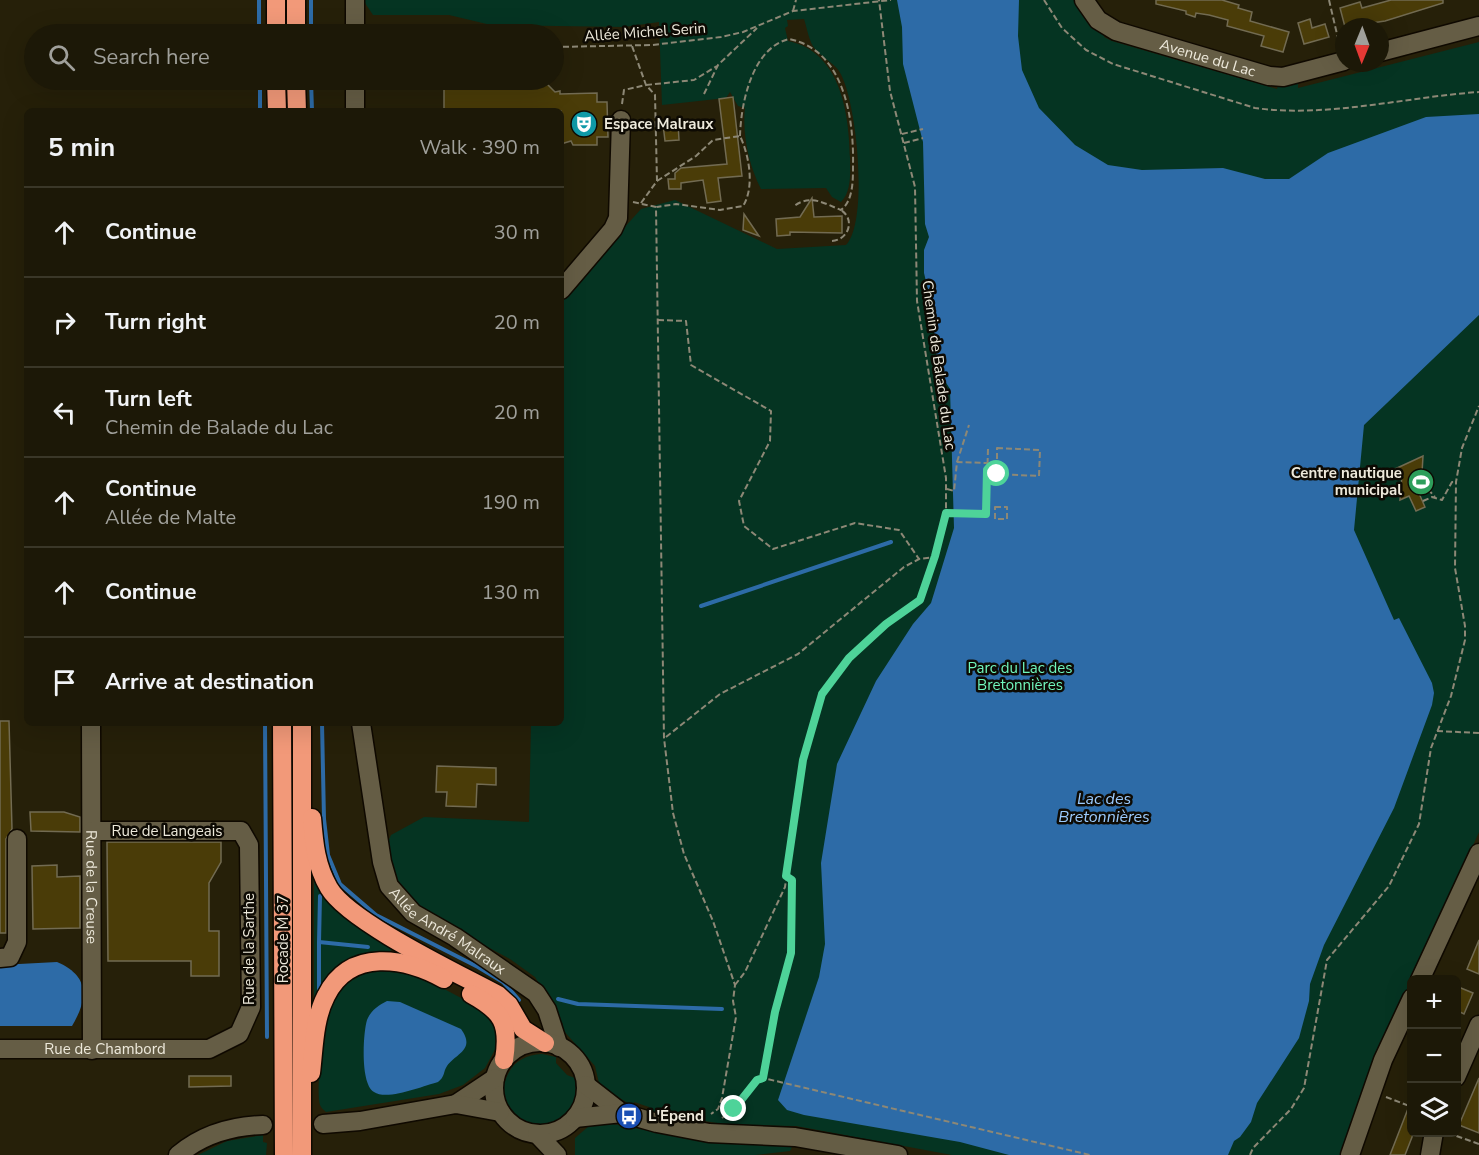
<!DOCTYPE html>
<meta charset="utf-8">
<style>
body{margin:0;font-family:"Nunito Sans",sans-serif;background:#252111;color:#f1f3f6}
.controls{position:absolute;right:18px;bottom:18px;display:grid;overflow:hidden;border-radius:9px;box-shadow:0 6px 24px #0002}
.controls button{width:54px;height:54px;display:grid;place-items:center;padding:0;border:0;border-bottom:2px solid #3a3728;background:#1c1807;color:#f1f3f6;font:30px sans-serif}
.compass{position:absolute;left:1335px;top:18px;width:54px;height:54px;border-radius:50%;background:#1c1807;box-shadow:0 6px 24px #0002;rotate:181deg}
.stop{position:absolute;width:18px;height:18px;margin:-14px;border:4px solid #4ed399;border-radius:50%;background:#fff}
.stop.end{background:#4ed399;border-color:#fff;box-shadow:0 2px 6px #0008}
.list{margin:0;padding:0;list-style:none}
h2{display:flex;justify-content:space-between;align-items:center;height:78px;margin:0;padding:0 24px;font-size:26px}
h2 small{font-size:20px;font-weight:400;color:#a0a09b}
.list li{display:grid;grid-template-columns:39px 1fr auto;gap:18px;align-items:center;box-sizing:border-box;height:90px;padding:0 24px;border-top:2px solid #3a3728}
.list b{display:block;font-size:22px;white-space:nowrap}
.list p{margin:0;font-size:20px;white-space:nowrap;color:#a0a09b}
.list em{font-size:20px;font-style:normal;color:#a0a09b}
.icon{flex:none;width:33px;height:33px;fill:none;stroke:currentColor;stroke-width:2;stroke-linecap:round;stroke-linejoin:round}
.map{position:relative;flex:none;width:1479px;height:1155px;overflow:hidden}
.search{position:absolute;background:#1c1807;box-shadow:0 6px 24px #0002;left:24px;top:24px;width:540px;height:66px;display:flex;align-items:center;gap:15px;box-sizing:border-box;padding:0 21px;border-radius:33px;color:#a0a09b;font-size:22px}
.panel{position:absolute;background:#1c1807;box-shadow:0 6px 24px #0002;left:24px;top:108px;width:540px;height:618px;border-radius:9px}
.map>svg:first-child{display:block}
</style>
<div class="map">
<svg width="1479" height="1155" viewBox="0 0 1479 1155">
<rect width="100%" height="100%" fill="#262009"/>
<g fill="#053422">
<path d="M363 0H1076L1106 32 1104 37 1112 41 1277 89 1279 82 1298 79V88L1479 42V832L1377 1059 1346 1155H952L796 1126 729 1125 649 1112V1107L634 1102 633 1106 604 1089 599 1083 595 1066 563 1030V1024L535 977 510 959 426 914 393 881 388 842 391 835 424 817 529 822 531 723H561V298L641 209 675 200 777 249 846 245C869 222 857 98 839 71 833 62 821 57 815 49 809 42 807 28 804 19L787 20 788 26 785 28 788 41C841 52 849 113 850 158 850 172 852 191 841 202L832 197 826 188 761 189C749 166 742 134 745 108L738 106 730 92 726 98 662 105 659 22 624 27 491 25 449 15H373Z"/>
<polygon points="314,878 394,948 389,952 374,954 314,1006"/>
<path d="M375 969 412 972 482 1009 496 1025 498 1044 485 1068 463 1085 439 1094 326 1112C324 1110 321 1108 320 1105 315 1089 325 1013 334 998 344 983 359 975 375 969Z"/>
<path d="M542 1054 556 1057V1063L567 1075 575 1078C586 1151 480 1129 508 1074 515 1060 527 1055 542 1054Z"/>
<polygon points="607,1123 705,1141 711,1139 793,1145 790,1151 755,1155 575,1155 575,1138 589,1126"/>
<polygon points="263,1135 263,1142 267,1143 266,1155 198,1155 227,1141"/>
</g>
<g fill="#2d6ba7">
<polygon points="897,0 1019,0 1018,36 1022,70 1039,108 1075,145 1108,165 1142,170 1223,168 1265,179 1289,179 1328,153 1426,117 1479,114 1479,315 1364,425 1354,530 1394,620 1399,618 1432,683 1434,693 1432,705 1394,808 1324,945 1310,984 1309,1001 1299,1038 1257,1103 1251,1122 1240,1137 1234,1141 1228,1155 1009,1155 960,1142 804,1115 787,1110 778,1100 819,977 825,944 821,863 837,764 876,681 913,624 931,603 954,528 950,389 938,370 931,302 924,273 924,250 929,237 925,224 923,142 903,64 902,27"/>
<path d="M57 962C90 976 88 999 72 1026H0V965Z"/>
<path d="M387 1001 400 1002 461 1029C476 1050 456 1053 447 1066 443 1072 445 1077 438 1082 423 1086 387 1101 374 1092 360 1084 363 1033 367 1020 371 1010 379 1005 387 1001Z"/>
</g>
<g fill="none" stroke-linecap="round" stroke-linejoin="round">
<g stroke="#2d6ba7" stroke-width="4">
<polyline points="259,0 259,34"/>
<polyline points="311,0 311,34"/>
<polyline points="260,80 260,111"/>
<polyline points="311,80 312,111"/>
<polyline points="701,606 891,542"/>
<polyline points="265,723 267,1037"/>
<polyline points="322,723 324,819 328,855 340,884 376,915 478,967 503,982 519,1000"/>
<polyline points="320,896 319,942 368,947"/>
<polyline points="319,989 319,942"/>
<polyline points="558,999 578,1004 722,1009"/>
</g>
</g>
<g fill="#4a3c08" stroke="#726b52" stroke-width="1.5">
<polygon points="1156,0 1222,0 1239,5 1238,8 1252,12 1250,21 1289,32 1283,52 1261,46 1264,36 1227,26 1228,20 1209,15 1196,13 1195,17 1186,14 1186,11 1156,4"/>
<polygon points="1391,0 1443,0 1443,3 1385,21 1345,27 1340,8 1360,2 1362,8"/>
<polygon points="1310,19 1312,28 1325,24 1329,37 1304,44 1298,23"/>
<polygon points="444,80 537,80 545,82 555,92 560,91 560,94 597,93 597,102 607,102 608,137 597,137 597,145 573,145 571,141 561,144 561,111 444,111"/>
<polygon points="733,97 742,176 718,178 721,201 707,203 703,180 681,183 681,189 669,189 668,179 675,179 675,173 681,168 727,164 719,99"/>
<polygon points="678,123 679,140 665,141 663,124"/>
<polygon points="812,198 814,217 842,216 842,233 790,232 790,235 777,236 776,219 800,217"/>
<polygon points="744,214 759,236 743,230"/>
<polygon points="1423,456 1421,490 1418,491 1425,507 1416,511 1409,496 1400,500 1402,474 1395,469"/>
<polygon points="0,721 9,721 12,829 6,839 6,933 0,933"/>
<polygon points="437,766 496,768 496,785 477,784 476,807 446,806 447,792 436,792"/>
<polygon points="30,812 64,812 80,817 80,832 31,831"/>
<polygon points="107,842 221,842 221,862 209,883 209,931 219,931 219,976 191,976 191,961 108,961"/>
<polygon points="57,865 57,877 80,876 80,928 33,929 32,866"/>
<polygon points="1479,940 1479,974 1467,969"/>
<polygon points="1456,986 1473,993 1464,1014 1456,1010"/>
<polygon points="189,1076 231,1076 231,1086 189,1087"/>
<polygon points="1479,1078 1479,1133 1459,1125"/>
<polygon points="1411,1101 1412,1132 1414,1132 1405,1155 1390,1155"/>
</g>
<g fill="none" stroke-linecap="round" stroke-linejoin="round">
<defs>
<g id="minor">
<path id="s1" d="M1084 0 1098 20 1116 31 1269 76 1283 77 1344 61"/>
<polyline points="355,34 355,0"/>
<polyline points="1380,52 1479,26"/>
<polyline points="355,80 355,111"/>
<polyline points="561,290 613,229 618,218 621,120"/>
<path id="s2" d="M91 723 92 1050"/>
<path id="s3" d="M361 723 382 862 389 886 413 913 455 937 536 993 547 1010 559 1047"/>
<polyline points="0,958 10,957 17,942 17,839"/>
<polyline points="1420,980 1479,853"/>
<circle cx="540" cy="1088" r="46"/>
<path id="s4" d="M0 1049H209L239 1034 251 1007 249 845 241 831H92"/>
<polyline points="1456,1077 1479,1025"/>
<polyline points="586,1085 622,1113 657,1123 709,1133 795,1137 898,1155"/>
<polyline points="456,1104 495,1078"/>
<polyline points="575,1118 622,1113"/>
<polyline points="323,1124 360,1121 456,1104 500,1112"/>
<polyline points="537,1134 557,1155"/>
<path d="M178 1155C203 1134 231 1126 263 1125"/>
<polyline points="1350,1155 1383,1060 1412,998"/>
<polyline points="1430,1155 1434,1132"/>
</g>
<g id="highway">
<polyline points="276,0 276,34"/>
<polyline points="296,0 296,34"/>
<polyline points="276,80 277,111"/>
<polyline points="296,80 297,111"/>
<polyline points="282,723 284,1155"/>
<polyline points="302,723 302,1155"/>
<path d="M312 818C314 843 316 866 329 888 349 922 459 974 498 995L509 1005 523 1029 545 1043"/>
<path d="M471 994C502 1011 510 1023 504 1060"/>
<path d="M311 1073C314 1048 314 1019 326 996 350 947 406 958 444 979"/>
</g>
</defs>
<use href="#minor" stroke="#0f0900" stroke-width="21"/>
<use href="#highway" stroke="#0f0900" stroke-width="21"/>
<g stroke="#8d8876" stroke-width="2" stroke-dasharray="6 3" stroke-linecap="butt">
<path d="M1044 0 1062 28 1086 50 1113 64 1255 108C1327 118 1406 97 1479 92"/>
<polyline points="1329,0 1340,47"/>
<polyline points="793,11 796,0"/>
<polyline points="450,26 465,26 485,34"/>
<polyline points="554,47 652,45 721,37 743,32 793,11 891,0"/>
<polyline points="646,85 694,80 717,66"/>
<polyline points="704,94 718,65 757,28"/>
<polyline points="622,104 624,90 646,85 632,46"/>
<polyline points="902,134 923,129"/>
<path d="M740 136C741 103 752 48 789 39 845 50 854 120 853 166 853 181 853 201 841 210 823 203 811 194 794 206"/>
<polyline points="904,143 923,138"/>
<path d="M657 181 696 156 713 140 740 136C749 155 755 187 743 206L720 210 676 204 657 207"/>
<polyline points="633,202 656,207 664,738 673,813 684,854 713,921 735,985 733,1001 736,1017 722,1098 718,1109 711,1114"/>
<polyline points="641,203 657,181 655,95 646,85"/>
<path d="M832 241C848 240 856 220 841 210"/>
<polyline points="658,320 686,321 691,365 771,411 770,441 739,501 744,526 773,549 855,523 899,530 919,559"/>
<polygon points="997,448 1040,450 1039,476 997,474"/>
<polyline points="957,462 969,425"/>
<polyline points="1425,481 1426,487 1435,497"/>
<polyline points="947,489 954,491 957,462 987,463"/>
<polyline points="1423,501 1432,497 1442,500 1452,482 1456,482"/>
<rect x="995" y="507" width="12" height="12"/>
<polyline points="946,513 986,514 988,449"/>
<polyline points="1437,731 1479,733"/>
<polyline points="666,737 720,694 798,654 904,567 919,559 935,557"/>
<polyline points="735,985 745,972 785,887 803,760 822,694 849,658 886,624 920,600 927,585 946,513 946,478 917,301 915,187 890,91 879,0"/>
<polyline points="763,1078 775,1013 791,953 792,880 786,877"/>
<polyline points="1386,1097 1412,1107"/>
<path d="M722 1118C736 1108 751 1083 763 1078L1090 1155"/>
<polyline points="1448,1133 1479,1144"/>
<polyline points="1250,1155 1253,1148 1291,1109 1304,1088 1327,960 1389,886 1419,824 1431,748 1451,696 1465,640 1465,626 1455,568 1456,482 1462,448 1479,406"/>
</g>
<use href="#minor" stroke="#655d45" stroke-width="18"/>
<use href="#highway" stroke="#f29979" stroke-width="18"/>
</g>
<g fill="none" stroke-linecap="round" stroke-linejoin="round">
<polyline stroke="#4ed399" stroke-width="8" points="734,1109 757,1080 763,1078 775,1012 791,953 792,880 786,876 803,760 822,694 849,658 886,624 920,600 935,556 946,513 986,514 987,470 997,471 997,474"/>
</g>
<defs>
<symbol id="theatre-disc" viewBox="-11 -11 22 22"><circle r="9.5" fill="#0f9aa8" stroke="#0d0a03"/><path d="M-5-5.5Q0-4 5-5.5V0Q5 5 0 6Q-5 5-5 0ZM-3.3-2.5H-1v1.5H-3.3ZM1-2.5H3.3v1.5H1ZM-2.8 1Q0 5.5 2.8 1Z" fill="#fff"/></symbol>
<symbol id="stadium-disc" viewBox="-11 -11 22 22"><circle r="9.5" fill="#2e9e5b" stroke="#0d0a03"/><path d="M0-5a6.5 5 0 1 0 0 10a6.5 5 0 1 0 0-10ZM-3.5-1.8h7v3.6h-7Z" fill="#fff"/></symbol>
<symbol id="bus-disc" viewBox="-11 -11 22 22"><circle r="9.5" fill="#1a4fb4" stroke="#0d0a03"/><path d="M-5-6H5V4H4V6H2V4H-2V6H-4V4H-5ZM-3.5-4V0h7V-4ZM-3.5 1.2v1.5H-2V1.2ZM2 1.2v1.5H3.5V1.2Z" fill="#fff"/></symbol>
</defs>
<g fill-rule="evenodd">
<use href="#theatre-disc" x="569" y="109" width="30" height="30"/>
<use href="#stadium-disc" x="1406" y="467" width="30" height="30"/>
<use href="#bus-disc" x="614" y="1101" width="30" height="30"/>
</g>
<g text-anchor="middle" stroke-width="5" stroke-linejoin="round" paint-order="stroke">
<g font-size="15" fill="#ede9db" stroke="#0d0a03">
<text transform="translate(645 32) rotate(-4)" y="5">Allée Michel Serin</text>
<text dy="5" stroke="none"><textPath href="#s1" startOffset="141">Avenue du Lac</textPath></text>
<text transform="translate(939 365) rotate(82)" y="5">Chemin de Balade du Lac</text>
<text x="167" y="836">Rue de Langeais</text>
<text dy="5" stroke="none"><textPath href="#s2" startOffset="164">Rue de la Creuse</textPath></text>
<text dy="5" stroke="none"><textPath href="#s3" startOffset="240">Allée André Malraux</textPath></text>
<text transform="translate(283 939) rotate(-90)" y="5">Rocade M 37</text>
<text transform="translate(249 949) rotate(-90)" y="5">Rue de la Sarthe</text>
<text dy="5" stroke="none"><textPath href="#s4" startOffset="105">Rue de Chambord</textPath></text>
</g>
<g font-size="15" font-weight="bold" fill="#ede9db" stroke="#0d0a03" text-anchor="start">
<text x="604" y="129">Espace Malraux</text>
<text x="1402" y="478" text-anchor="end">Centre nautique<tspan x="1402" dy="17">municipal</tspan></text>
<text x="648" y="1121">L'Épend</text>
</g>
<g font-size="15" fill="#71f7bd" stroke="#0d0a03">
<text x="1020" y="673">Parc du Lac des<tspan x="1020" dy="17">Bretonnières</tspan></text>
</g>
<g font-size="16" font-style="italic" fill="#9bcafc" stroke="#0d0a03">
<text x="1104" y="804">Lac des<tspan x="1104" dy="18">Bretonnières</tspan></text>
</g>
</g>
</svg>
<div class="controls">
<button>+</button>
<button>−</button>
<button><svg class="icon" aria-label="layers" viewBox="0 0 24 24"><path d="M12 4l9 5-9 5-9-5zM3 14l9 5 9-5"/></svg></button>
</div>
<svg class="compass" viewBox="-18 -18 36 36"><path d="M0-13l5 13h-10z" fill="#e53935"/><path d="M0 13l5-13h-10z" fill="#a0a09b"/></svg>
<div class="stop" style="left:997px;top:474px"></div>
<div class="stop end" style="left:734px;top:1109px"></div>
<div class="search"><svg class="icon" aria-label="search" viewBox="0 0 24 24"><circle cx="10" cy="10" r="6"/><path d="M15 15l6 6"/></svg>Search here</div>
<section class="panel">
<h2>5 min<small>Walk · 390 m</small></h2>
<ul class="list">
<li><svg class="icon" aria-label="ahead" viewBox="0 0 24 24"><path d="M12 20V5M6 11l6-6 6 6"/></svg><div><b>Continue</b></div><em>30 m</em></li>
<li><svg class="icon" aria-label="right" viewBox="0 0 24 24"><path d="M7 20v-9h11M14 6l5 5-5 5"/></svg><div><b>Turn right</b></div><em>20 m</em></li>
<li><svg class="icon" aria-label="left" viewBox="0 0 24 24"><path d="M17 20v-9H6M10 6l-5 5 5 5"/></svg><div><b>Turn left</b><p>Chemin de Balade du Lac</p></div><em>20 m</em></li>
<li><svg class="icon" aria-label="ahead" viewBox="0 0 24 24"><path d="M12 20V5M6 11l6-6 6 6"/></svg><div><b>Continue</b><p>Allée de Malte</p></div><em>190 m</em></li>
<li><svg class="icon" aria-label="ahead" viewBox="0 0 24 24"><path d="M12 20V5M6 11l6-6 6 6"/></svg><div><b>Continue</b></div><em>130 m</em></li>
<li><svg class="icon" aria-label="arrive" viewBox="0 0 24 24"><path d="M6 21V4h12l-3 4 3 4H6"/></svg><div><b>Arrive at destination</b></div></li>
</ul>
</section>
</div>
